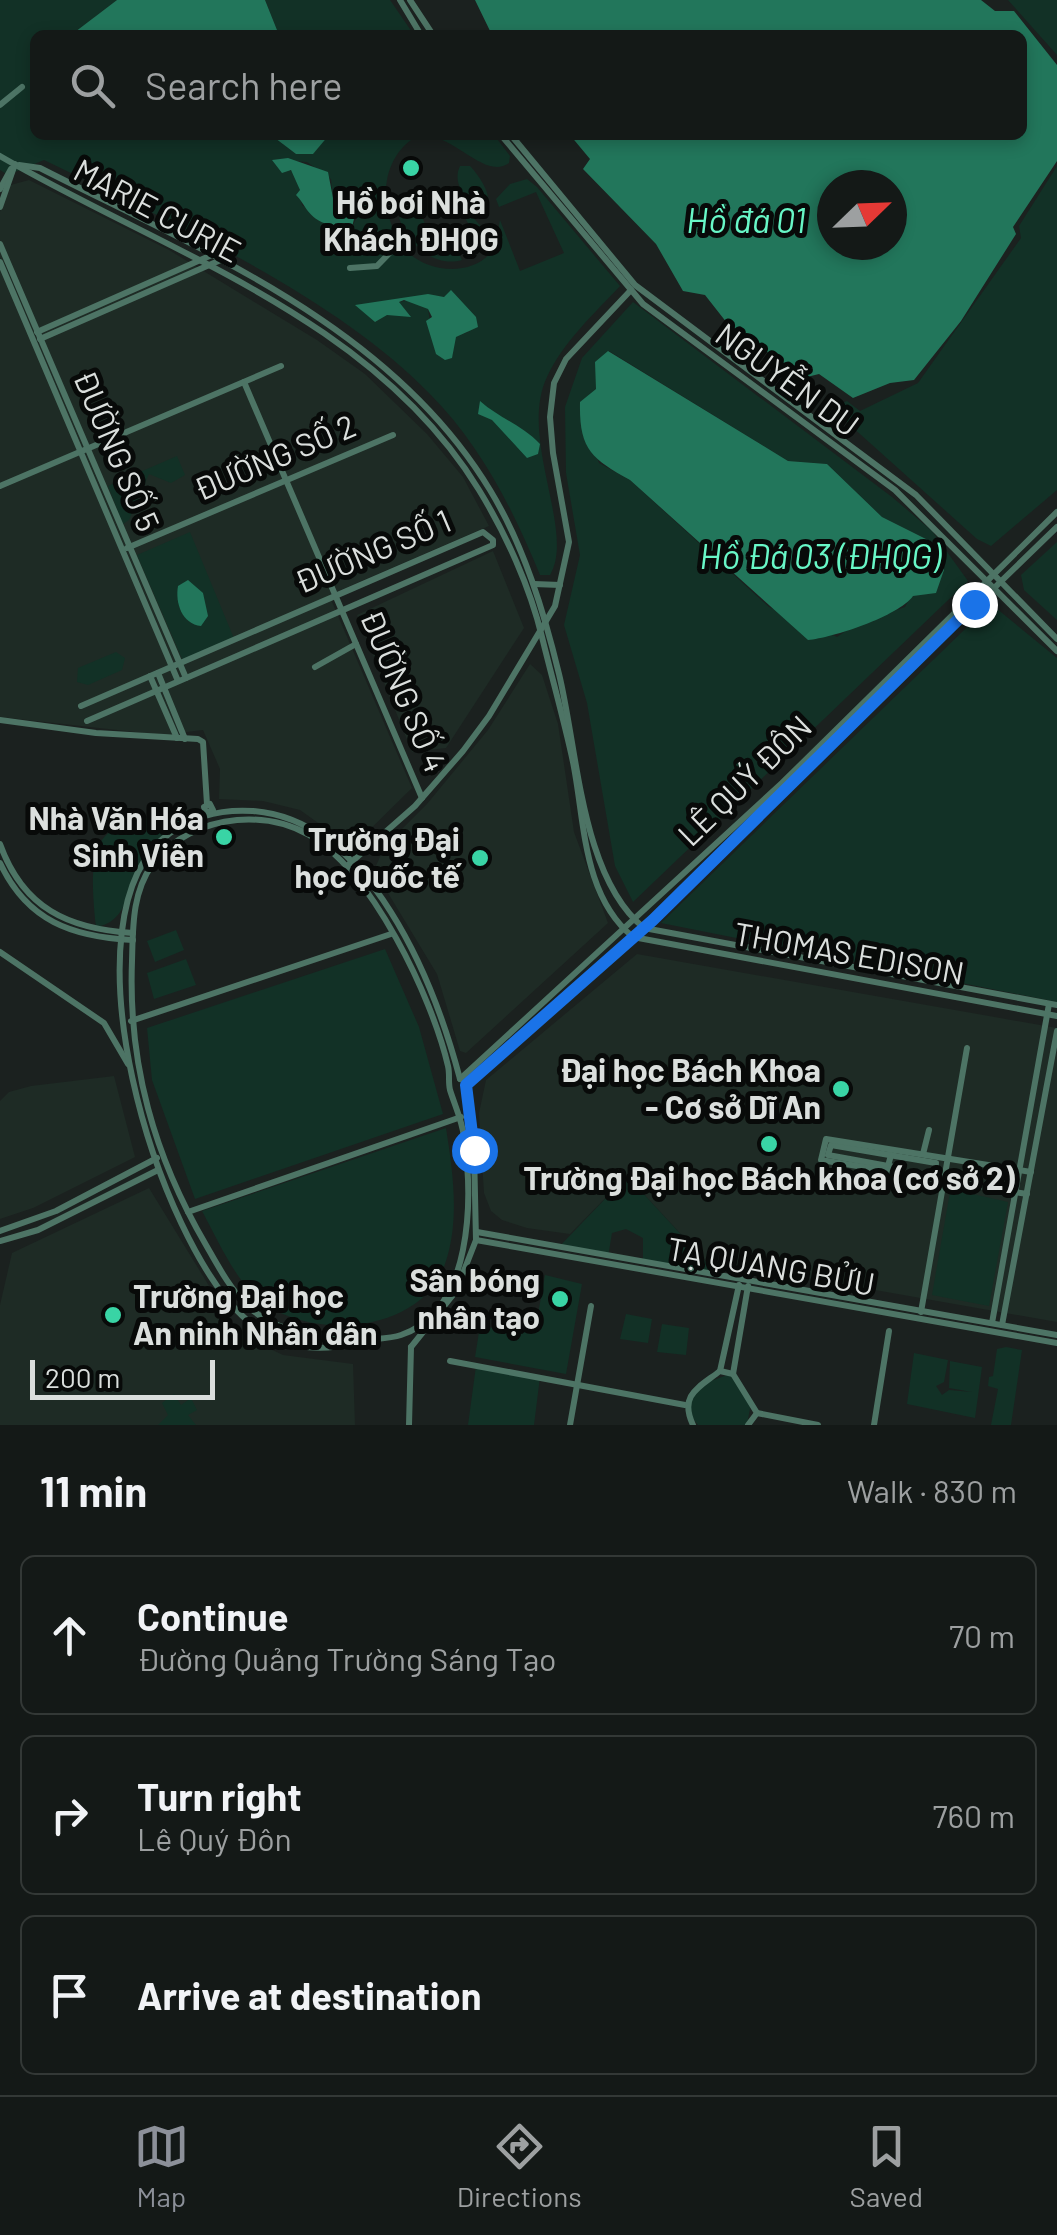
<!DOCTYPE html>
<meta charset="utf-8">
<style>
body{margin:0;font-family:Barlow,sans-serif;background:#212624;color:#f1f3f6}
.compass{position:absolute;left:817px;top:170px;width:90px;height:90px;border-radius:50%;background:#141917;box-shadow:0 5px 15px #0003;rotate:67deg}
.scale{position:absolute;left:30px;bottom:25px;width:185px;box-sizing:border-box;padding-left:10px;border:5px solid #dbdfdd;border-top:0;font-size:28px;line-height:35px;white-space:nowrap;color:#dbdfdd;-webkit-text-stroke:8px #080a09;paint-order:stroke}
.stop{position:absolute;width:30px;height:30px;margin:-22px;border:8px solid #1a73e8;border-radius:50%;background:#fff}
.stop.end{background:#1a73e8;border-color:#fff;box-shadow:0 2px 10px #0008}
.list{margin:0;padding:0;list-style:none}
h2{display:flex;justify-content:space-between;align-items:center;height:130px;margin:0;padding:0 40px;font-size:42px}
h2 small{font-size:32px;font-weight:400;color:#9da0a1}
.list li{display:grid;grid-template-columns:65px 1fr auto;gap:30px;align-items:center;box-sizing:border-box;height:160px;margin:0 20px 20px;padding:0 20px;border:2px solid #333836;border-radius:15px}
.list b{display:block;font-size:38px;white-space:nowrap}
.list p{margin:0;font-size:32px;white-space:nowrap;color:#9da0a1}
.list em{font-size:32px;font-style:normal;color:#9da0a1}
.icon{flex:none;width:55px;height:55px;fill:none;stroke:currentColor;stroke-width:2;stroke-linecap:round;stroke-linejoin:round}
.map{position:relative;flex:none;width:1057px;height:1425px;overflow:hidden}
.search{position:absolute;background:#141917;box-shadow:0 5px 15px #0003;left:30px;right:30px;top:30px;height:110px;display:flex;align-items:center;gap:25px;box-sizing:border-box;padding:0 35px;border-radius:15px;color:#9da0a1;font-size:38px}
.sheet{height:670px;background:#141917}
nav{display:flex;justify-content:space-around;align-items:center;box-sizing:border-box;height:140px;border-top:2px solid #333836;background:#141917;font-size:28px;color:#9da0a1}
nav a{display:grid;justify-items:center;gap:5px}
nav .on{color:#8c9099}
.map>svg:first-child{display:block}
</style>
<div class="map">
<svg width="1057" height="1425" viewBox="0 0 1057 1425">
<rect width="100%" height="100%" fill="#1b211f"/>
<g fill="#1e2b25">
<polygon points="29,180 169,250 317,340 365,374 427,434 463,477 489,526 329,595 412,788 352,847 300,810 263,801 219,799 220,769 203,730 162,735 0,717 0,212 7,186"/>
<polygon points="493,551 524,628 446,748 412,752 357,615"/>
<polygon points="530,664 542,675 558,724 574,832 608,923 466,1053 460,1051 437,974 374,870 385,846 427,804 488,730"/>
<polygon points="637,954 1057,1028 1057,1322 705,1260 627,1176 570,1234 527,1228 502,1220 491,1211 484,1193 479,1113 486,1080"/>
<polygon points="114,1076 135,1157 33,1208 0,1219 0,1101 9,1092 31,1086"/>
<polygon points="149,1188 233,1325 247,1338 283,1355 353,1364 355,1425 0,1425 0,1305 12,1253"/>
</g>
<g fill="#123126" fill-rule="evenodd">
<path d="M0 0H117L71 35H35V135H271L296 154H312L329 135H419C377 157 377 217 407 251 429 275 481 277 496 244 499 237 498 227 500 220L520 271 564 253 536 192 499 207 496 199 510 184 527 179 537 187 620 286C594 314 563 342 547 377 518 438 576 532 550 575H540C513 509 480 444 429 393 334 295 167 220 44 160L8 175 0 170ZM276 160 307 162 331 179 333 198 357 217 352 227 334 225 302 205 298 176ZM424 295 445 297 468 332 455 337 452 356 430 321 428 309 414 300 398 302 410 316 387 314 375 322 363 308Z"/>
<polygon points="265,0 390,0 414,35 279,35"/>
<polygon points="1008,0 1057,0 1057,55"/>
<path d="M427 135H494L510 156 509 163C486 179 460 141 427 135Z"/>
<path d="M460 166H470C481 178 494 197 486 213L475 211C465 199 452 182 460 166Z"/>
<polygon points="1057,166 1057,490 991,546 977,539 831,408 847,401 860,411 918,383 1021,238 1019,226"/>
<polygon points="457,200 488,234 473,258 459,238 473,232 459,207 450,211 447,204"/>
<path d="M418 207 438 256 457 250 462 260C434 268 408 244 399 218Z"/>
<path d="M633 302 892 497 932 531 968 581 633 902 615 866 587 703 564 625 580 555 566 473 565 407 582 358ZM609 351 788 461 827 464 882 517 938 545 905 607 856 624 837 637 769 607 630 480 599 463 580 403 596 389Z"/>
<polygon points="177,456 185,475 171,483 149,474 129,520 123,524 108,486"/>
<polygon points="190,532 235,641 183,661 137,555"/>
<polygon points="1057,542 1057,620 1024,590 1021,575"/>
<polygon points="991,604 1057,658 1057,1002 661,923"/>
<polygon points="116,652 125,658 122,670 88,685 77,682 78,668"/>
<path d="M198 808 196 817C181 828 163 839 151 852 128 876 132 922 96 927 85 820 102 827 198 808Z"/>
<polygon points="176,930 184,950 155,962 147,941"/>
<polygon points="385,949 419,1027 443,1114 195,1199 152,1080 147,1028"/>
<polygon points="186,959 196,985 154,999 147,973"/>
<path d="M446 1128C453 1172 460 1221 445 1264 420 1338 296 1343 249 1290 230 1268 216 1237 202 1211Z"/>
<polygon points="627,1176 711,1267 717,1276 643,1262 643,1238 626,1229 612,1233 608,1257 558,1248"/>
<polygon points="955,1190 1008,1202 989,1306 932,1295 950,1192"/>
<polygon points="545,1275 582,1284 566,1374 475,1357 480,1326 495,1328 499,1317 536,1325"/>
<polygon points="626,1314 652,1319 648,1343 620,1339"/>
<polygon points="662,1324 689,1328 686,1355 657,1352"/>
<polygon points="1006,1347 1022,1350 1011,1425 991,1425 998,1389 988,1386 989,1377 993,1376 997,1349"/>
<polygon points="914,1353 948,1360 944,1382 936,1386 942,1395 949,1390 972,1392 949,1388 950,1361 982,1367 975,1418 907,1404"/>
<polygon points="476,1366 540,1377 534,1425 468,1425"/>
<polygon points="730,1374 751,1403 747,1425 698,1425 691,1416 691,1397 711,1381"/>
<polygon points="174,1394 181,1405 191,1398 197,1410 188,1415 196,1425 158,1425 168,1415 162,1403"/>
</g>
<g fill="#22765b" fill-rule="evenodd">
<polygon points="117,0 265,0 279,35 71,35"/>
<path d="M475 0H981L995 11H1014L1057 65V161L1013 227 1016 234 961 321 914 380 890 383 853 398 819 374 803 378 727 323 705 295 683 291 656 244 583 169 590 159 570 135H1022V35H492ZM832 185H892V245H832Z"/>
<polygon points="271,135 329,135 313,154 296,154"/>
<path d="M288 158 328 172 333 198 357 207 352 227 355 243 341 242 334 225C309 223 305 203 296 195L300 190 291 170 282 173 272 160Z"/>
<polygon points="451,290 476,317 478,327 456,337 452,358 445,360 436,354 426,321 432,317 428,309 404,300 399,302 411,317 387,315 375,322 355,305 428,294 444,297"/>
<path d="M608 351 788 461 827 464 882 517 938 545 944 570 936 593 913 596C899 616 832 638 808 640L630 480C591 458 579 449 580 402L596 389 595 362Z"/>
<path d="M480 401C499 418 522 425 540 444L538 454 527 458 492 420 478 414Z"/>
<path d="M188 580 203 593 208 616 201 626C182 624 175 603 178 586Z"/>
</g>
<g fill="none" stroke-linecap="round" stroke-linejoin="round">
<g stroke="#4d7465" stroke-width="6">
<polyline points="400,0 421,35"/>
<polyline points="410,0 433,35"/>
<polyline points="0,105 22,87"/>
<polyline points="501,135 643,304 895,490 1057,651"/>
<polyline points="511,135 635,285 916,495 1057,639"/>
<path d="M0 156C167 253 373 317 479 490 506 534 530 587 542 637 552 678 564 720 573 762 585 821 582 895 633 937L1057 1016"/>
<path d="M19 165 40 168C203 251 391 326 490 490 524 546 544 612 559 674 578 752 581 877 644 928L1057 1005"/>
<polyline points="0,189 11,169"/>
<polyline points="0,207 15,164"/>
<polyline points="0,244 186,678"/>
<polyline points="0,262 178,681"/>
<polyline points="350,268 377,266 403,239"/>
<polyline points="37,332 214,254"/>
<polyline points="40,339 223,259"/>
<polyline points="244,382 422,798"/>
<polyline points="0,486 281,366"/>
<polyline points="127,548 393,435"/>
<polyline points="534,584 560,585"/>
<polyline points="315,667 356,644"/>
<polyline points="158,673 185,739"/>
<polyline points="150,676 177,738"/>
<polyline points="81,706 483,532 493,540 493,545 87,721"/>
<polyline points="0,720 96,733 198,739 203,742 207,804"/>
<polygon points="210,804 213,810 206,813 204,807"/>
<path d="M0 844C23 908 68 929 133 933"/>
<path d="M0 863C27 921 72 937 133 940"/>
<polyline points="348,865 415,806 463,751 489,716 555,606 569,542 553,453 550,417 554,383 566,359 631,290"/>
<polyline points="0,952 104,1023 128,1064"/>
<polyline points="131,1021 391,934"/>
<polyline points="460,1079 782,783 1057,512"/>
<polyline points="466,1085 653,919 1057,527"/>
<polyline points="923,1154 929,1130"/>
<polyline points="891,1155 888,1166 896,1167"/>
<polyline points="888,1166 828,1155 831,1145 936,1163 935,1173 928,1172"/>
<polyline points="1027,1194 821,1160 826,1139 1031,1172"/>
<polyline points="188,1212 461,1117"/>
<polyline points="0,1231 56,1211 157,1158"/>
<polyline points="477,1232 1057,1335"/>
<polyline points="476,1240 1057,1343"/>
<polyline points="0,1241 38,1230 158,1170"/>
<polyline points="921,1312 967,1048"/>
<polyline points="992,1323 1049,1004"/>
<polyline points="1002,1325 1057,1031"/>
<path d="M351 1343C314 1330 279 1336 248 1306 230 1289 218 1266 206 1245 154 1156 128 1064 132 961 133 928 132 893 152 865 172 838 204 823 237 820 262 818 288 823 309 835 372 871 432 997 448 1066 450 1074 448 1082 450 1090 455 1106 462 1120 464 1137 473 1199 473 1311 401 1335 386 1340 367 1338 352 1343 316 1354 278 1346 248 1321 157 1244 57 914 170 833 195 815 223 809 253 811 370 820 434 981 460 1079"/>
<polyline points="411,1347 456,1291 476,1240 474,1150 466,1085"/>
<polyline points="450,1361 685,1405"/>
<polyline points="720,1371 739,1285"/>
<polyline points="733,1374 748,1286"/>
<polyline points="757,1413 818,1425"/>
<polyline points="409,1425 411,1347"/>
<polyline points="570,1425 591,1306"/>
<path d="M693 1425C679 1395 698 1388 720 1371L733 1374 757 1413 748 1425"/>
<polyline points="874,1425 889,1331"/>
</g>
</g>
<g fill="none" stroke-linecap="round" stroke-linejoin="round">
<polyline stroke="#1a73e8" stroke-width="12" points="474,1150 466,1085 653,920 974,604"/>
</g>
<g fill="#39d4a5" stroke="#080a09" stroke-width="4">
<circle cx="411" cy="168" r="10"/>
<circle cx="224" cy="837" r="10"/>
<circle cx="480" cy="858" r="10"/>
<circle cx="841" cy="1089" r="10"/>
<circle cx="769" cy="1144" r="10"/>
<circle cx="560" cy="1299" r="10"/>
<circle cx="113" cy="1315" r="10"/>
</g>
<g text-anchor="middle" stroke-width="10" stroke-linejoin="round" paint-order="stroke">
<g font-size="32" font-weight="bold" fill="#dbdfdd" stroke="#080a09" text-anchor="end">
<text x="411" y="214" text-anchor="middle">Hồ bơi Nhà<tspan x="411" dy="37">Khách ĐHQG</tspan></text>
<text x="204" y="830">Nhà Văn Hóa<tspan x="204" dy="37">Sinh Viên</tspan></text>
<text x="460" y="851">Trường Đại<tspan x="460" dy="37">học Quốc tế</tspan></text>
<text x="821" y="1082">Đại học Bách Khoa<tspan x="821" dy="37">- Cơ sở Dĩ An</tspan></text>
<text x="769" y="1190" text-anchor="middle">Trường Đại học Bách khoa (cơ sở 2)</text>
<text x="540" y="1292">Sân bóng<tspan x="540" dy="37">nhân tạo</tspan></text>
<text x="133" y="1308" text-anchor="start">Trường Đại học<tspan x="133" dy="37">An ninh Nhân dân</tspan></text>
</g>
<g font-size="32" fill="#dbdfdd" stroke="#080a09">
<text transform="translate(157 211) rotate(28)" y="11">MARIE CURIE</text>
<text transform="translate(787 380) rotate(36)" y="11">NGUYỄN DU</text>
<text transform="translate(116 451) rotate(67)" y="11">ĐƯỜNG SỐ 5</text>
<text transform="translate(275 458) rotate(-23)" y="11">ĐƯỜNG SỐ 2</text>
<text transform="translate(373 552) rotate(-23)" y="11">ĐƯỜNG SỐ 1</text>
<text transform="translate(403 691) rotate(67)" y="11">ĐƯỜNG SỐ 4</text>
<text transform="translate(745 781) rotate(-44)" y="11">LÊ QUÝ ĐÔN</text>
<text transform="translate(849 954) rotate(10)" y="11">THOMAS EDISON</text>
<text transform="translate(771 1267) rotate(10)" y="11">TẠ QUANG BỬU</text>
</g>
<g font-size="35" font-style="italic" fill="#68f7c7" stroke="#080a09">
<text x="746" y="233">Hồ đá 01</text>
<text x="820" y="569">Hồ Đá 03 (ĐHQG)</text>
</g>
</g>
</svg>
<svg class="compass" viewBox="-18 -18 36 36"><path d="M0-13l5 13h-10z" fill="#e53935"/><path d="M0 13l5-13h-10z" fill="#9da0a1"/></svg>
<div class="scale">200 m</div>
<div class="stop" style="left:474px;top:1150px"></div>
<div class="stop end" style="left:974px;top:604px"></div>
<div class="search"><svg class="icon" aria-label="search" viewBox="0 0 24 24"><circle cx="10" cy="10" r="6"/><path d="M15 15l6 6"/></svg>Search here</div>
</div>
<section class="sheet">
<h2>11 min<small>Walk · 830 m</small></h2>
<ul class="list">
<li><svg class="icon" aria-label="ahead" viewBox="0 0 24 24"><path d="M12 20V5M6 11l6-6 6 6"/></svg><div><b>Continue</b><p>Đường Quảng Trường Sáng Tạo</p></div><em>70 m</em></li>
<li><svg class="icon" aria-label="right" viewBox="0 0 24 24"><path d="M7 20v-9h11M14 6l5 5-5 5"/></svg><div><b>Turn right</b><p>Lê Quý Đôn</p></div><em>760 m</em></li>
<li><svg class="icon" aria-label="arrive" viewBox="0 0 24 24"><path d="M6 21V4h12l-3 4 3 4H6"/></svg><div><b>Arrive at destination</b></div></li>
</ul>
</section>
<nav>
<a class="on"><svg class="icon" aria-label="map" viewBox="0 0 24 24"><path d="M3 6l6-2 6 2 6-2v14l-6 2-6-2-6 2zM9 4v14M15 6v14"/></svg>Map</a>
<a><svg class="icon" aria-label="directions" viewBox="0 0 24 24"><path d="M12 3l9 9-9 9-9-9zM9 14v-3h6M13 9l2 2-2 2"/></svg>Directions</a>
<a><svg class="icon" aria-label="saved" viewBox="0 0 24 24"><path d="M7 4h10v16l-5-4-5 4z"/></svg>Saved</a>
</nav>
